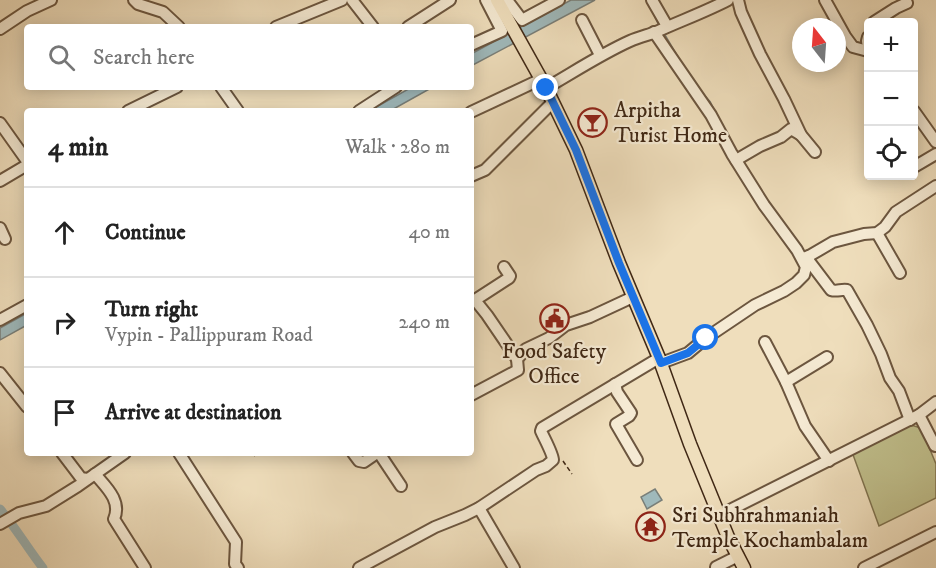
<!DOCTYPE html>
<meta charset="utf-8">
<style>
body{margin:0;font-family:"IM FELL DW Pica",serif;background:#f6f6f6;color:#222}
.controls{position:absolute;right:18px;top:18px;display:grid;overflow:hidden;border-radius:6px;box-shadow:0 3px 15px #0003}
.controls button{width:54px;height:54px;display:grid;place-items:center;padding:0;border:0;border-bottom:2px solid #e0e0e0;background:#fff;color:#222;font:30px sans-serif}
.compass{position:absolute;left:792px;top:18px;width:54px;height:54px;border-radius:50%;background:#fff;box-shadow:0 3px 15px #0003;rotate:343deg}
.stop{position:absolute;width:18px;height:18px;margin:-14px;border:4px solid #1a73e8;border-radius:50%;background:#fff}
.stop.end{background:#1a73e8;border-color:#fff;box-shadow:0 2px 6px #0008}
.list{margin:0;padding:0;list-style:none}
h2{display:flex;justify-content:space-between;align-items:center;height:78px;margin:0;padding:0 24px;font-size:26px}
h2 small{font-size:20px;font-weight:400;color:#767676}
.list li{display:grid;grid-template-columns:39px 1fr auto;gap:18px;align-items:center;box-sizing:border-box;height:90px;padding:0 24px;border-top:2px solid #e0e0e0}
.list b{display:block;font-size:22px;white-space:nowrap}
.list p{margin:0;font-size:20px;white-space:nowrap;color:#767676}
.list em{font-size:20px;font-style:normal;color:#767676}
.icon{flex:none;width:33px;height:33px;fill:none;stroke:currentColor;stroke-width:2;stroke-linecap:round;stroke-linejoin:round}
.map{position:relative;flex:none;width:936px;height:568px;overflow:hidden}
.search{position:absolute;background:#fff;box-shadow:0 3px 15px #0003;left:24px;top:24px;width:450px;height:66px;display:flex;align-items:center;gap:15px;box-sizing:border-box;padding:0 21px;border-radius:6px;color:#767676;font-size:22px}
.panel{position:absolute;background:#fff;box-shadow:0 3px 15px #0003;left:24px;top:108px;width:450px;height:348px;border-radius:6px}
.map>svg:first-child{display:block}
</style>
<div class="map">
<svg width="936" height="568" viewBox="0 0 936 568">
<rect width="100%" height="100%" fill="#efdebc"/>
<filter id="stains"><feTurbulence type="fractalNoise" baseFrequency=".00333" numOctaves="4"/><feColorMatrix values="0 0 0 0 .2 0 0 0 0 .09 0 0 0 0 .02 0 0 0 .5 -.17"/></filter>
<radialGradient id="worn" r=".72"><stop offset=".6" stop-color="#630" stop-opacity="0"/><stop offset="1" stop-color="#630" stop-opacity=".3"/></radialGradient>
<polygon fill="#c0bf8c" stroke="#807450" stroke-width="1.5" points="911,425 921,428 936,464 936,498 879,526 852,452"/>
<g fill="#9fb9bb" stroke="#797f79" stroke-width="1.5">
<polygon points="571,0 595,0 471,66 471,54"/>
<polygon points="412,87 433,87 390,111 369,111"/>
<polygon points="27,313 27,325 0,340 0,328"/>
<polygon points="655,489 662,500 647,509 641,497"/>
</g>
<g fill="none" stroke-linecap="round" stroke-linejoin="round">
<g stroke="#797f79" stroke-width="2">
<polyline points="651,8 660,27"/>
<polyline points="663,32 683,66"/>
<polyline points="702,93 710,102 718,118"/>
<polyline points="782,221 791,233"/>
</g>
<path stroke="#9fb9bb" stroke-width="9" d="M0 509C16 528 28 549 43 568"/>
<defs>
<g id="minor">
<polyline points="134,0 138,4 163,12 179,27"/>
<polyline points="352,0 373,27"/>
<polyline points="507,0 522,20 559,0"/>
<polyline points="652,0 667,26"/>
<polyline points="738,0 741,12 760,54 784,99 801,135 815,152"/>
<polyline points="825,0 845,36 853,47 868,51"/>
<polyline points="582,20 600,55"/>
<polyline points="874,22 896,8 907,3"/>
<polyline points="276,27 342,0"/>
<polyline points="408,27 450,0"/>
<polyline points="0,29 27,11 51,0"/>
<polyline points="654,32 711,115 732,154 764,205 797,250 806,267 804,275 796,283 784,291 755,305 706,338 688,353 661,363"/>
<polyline points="868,37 867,41 868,48"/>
<polyline points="471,45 502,31 486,0"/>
<polyline points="221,87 238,111"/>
<path d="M546 88C574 72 601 54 630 41 639 37 648 35 656 32 680 21 705 12 728 0"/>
<polyline points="128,111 177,87"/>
<polyline points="359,111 396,87"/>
<polyline points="914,111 936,142"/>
<polyline points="471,112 535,82"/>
<polyline points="0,123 27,161"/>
<polyline points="736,160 760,146 781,137 791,129 801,135"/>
<polyline points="914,167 936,154"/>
<polyline points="471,176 485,170 553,102"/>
<polyline points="0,181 27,165"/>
<polyline points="0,228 5,239"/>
<polyline points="877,233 900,273"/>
<path d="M809 256V261L831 290C837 292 841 289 847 290L867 325 881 354 890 378 899 391 910 420"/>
<polyline points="803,258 809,256 833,242 864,234 877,233 885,227 896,212 936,186"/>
<polyline points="504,267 510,276 509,278 475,300 487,315 517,359 526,349 549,338 566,325 590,317 633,297"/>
<polyline points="0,320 27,305"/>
<polyline points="765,342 786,382 805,426 829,461"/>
<polyline points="0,373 27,407"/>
<polyline points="786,382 827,357"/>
<polyline points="615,384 617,392 631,413 629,416 616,424 637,460"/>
<polyline points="471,395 518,370 517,359"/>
<polyline points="919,415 936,402"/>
<polyline points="62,453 81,478 87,479"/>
<polyline points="179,453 236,542 235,564 238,568"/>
<polyline points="353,453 359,461 364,462 377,453"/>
<polyline points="379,453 401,486"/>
<path d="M95 474C106 487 122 501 114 519L145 568"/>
<polyline points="479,508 514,568"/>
<polyline points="720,515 919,415 935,446 936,446"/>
<polyline points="0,524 19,513 46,506 78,486 125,453"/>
<path d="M359 568 435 527 465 515 479 508 536 470 546 466 553 460C553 454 544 438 541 431L542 428 659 358"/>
<polyline points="717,568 716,567 738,556"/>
<polyline points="864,568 936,532"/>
</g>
<polyline id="major" points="497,0 546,88 576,150 619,263 659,358 690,444 728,537 744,568"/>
</defs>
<use href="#minor" stroke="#6c563f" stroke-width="14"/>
<use href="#major" stroke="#402815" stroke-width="15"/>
<g stroke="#402815" stroke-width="1.5" stroke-dasharray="4.5 3" stroke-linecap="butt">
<polyline points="253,453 255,456"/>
<polyline points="563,461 572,474"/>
</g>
<use href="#minor" stroke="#f5ead3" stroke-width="10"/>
<use href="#major" stroke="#efdebc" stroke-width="12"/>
</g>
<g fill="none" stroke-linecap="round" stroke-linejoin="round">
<polyline stroke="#1a73e8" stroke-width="8" points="546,88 576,150 619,263 661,363 688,353 706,338"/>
</g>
<defs>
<symbol id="bar-ring" viewBox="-11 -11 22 22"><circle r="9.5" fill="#f5ead3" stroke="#8f2418" stroke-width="1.5"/><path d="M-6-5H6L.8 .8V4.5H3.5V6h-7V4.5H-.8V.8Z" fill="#8f2418"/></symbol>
<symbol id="civic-ring" viewBox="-11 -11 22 22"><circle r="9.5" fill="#f5ead3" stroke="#8f2418" stroke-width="1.5"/><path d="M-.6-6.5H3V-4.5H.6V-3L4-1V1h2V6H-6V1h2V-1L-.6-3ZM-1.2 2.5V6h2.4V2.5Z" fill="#8f2418"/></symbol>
<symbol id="temple-ring" viewBox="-11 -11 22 22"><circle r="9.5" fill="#f5ead3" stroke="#8f2418" stroke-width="1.5"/><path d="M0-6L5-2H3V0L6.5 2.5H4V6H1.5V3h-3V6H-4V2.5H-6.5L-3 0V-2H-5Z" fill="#8f2418"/></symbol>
</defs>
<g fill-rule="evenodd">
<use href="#bar-ring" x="576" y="106" width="33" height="33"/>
<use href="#civic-ring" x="538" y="302" width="33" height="33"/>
<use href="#temple-ring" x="634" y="510" width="33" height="33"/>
</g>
<g text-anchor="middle" stroke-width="4.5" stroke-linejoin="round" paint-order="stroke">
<g font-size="22" fill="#402815" stroke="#f5ead3" text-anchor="start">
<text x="614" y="117">Arpitha<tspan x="614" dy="25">Turist Home</tspan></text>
<text x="554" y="358" text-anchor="middle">Food Safety<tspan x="554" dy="25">Office</tspan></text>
<text x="672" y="522">Sri Subhrahmaniah<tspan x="672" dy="25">Temple Kochambalam</tspan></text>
</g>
</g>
<rect width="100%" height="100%" filter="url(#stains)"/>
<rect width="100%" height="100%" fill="url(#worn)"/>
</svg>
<div class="controls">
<button>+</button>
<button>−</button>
<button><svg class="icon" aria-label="locate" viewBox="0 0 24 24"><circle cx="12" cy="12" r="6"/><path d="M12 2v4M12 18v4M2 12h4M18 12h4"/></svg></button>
</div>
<svg class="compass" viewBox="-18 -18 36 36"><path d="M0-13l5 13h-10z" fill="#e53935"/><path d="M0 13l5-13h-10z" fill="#767676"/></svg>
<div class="stop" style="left:706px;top:338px"></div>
<div class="stop end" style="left:546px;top:88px"></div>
<div class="search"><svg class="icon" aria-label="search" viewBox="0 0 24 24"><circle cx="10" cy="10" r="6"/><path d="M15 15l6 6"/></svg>Search here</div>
<section class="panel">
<h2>4 min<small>Walk · 280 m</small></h2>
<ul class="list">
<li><svg class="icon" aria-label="ahead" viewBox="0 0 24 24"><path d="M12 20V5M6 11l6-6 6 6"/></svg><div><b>Continue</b></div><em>40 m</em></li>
<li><svg class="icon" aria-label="right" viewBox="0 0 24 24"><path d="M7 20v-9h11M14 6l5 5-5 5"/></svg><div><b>Turn right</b><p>Vypin - Pallippuram Road</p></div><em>240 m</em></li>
<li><svg class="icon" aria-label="arrive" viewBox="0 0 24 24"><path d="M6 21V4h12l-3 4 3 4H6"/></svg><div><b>Arrive at destination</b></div></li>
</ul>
</section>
</div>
